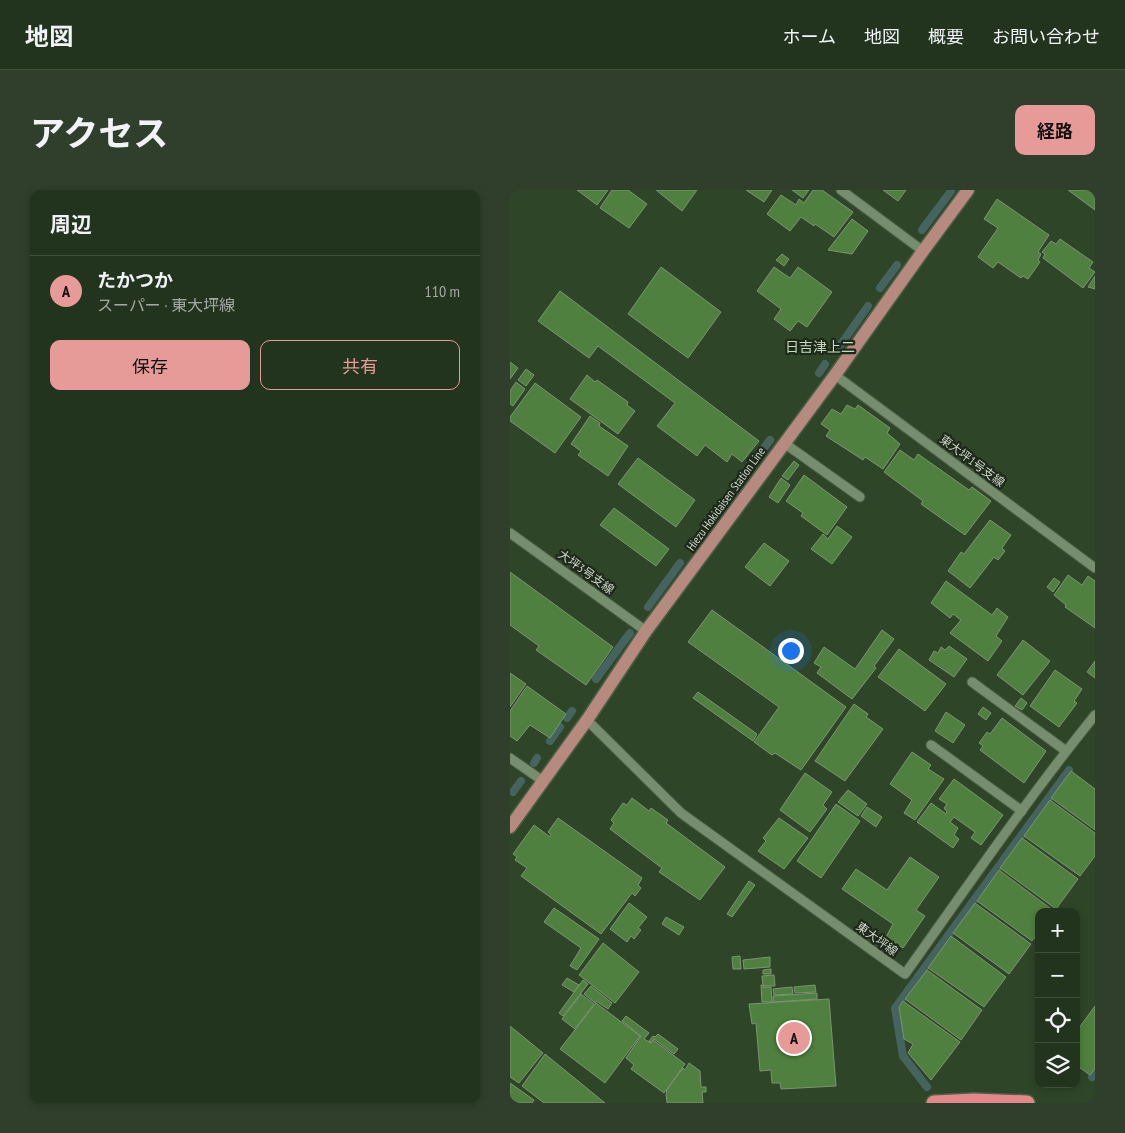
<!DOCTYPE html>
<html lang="ja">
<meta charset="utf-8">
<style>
body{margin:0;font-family:"PT Sans Narrow","Noto Sans JP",sans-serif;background:#2f3f2b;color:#f1f3f6}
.controls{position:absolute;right:15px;bottom:15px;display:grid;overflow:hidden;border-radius:10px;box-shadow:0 2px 8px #0003}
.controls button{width:45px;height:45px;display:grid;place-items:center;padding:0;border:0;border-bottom:1px solid #404f3c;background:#23341e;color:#f1f3f6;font:25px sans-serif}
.you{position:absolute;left:280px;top:460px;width:18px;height:18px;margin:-12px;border:4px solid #fff;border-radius:50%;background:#1a73e8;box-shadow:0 0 0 8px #1a73e833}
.badge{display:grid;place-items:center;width:32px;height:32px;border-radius:50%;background:#e69b98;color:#111;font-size:16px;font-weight:700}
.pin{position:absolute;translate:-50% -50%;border:2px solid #fff;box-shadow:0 1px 5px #0006}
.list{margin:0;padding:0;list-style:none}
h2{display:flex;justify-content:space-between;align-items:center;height:65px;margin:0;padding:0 20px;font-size:21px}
h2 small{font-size:16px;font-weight:400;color:#a3aaa4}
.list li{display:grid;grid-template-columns:32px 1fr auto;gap:15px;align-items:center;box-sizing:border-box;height:70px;padding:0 20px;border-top:1px solid #404f3c}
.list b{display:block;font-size:19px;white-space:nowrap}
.list p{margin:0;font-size:16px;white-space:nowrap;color:#a3aaa4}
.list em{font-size:16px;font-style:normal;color:#a3aaa4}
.actions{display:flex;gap:10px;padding:15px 20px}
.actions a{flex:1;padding:11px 0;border:1px solid #e69b98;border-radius:10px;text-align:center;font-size:18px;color:#e69b98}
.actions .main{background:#e69b98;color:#111}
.icon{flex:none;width:28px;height:28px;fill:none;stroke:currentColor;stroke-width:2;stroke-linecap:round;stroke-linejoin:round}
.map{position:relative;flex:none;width:585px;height:913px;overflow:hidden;border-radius:10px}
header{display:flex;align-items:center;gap:30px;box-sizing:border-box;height:70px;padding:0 25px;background:#23341e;border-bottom:1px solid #404f3c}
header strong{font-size:24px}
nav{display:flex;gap:28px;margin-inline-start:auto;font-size:18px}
.intro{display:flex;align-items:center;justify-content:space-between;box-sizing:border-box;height:120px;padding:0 30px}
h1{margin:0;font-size:35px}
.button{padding:12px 22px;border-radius:10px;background:#e69b98;color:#111;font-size:18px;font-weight:700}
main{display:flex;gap:30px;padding:0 30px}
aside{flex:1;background:#23341e;border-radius:10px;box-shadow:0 2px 8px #0003}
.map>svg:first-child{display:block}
</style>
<header>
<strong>地図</strong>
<nav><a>ホーム</a><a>地図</a><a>概要</a><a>お問い合わせ</a></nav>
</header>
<div class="intro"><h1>アクセス</h1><a class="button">経路</a></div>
<main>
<aside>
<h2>周辺<small></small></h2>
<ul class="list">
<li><span class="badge">A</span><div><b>たかつか</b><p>スーパー · 東大坪線</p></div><em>110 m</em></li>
</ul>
<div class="actions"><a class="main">保存</a><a>共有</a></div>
</aside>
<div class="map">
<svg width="585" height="913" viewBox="0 0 585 913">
<rect width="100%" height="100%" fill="#2f4528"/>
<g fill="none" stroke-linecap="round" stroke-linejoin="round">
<g stroke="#456460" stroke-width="8">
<polyline points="412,40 441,1"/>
<polyline points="370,98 387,75"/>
<polyline points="329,157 358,116"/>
<polyline points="309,183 315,174"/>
<polyline points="222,301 260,250"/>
<polyline points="184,354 208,321"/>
<polyline points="138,417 170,373"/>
<polyline points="86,489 120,443"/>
<polyline points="57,528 62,521"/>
<polyline points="40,551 50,537"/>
<polyline points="24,573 27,568"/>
<polyline points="3,602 11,591"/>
<polyline points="582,887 585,883"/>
<polyline points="417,897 393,866 385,818 559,580"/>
</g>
</g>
<g fill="#508040" stroke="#7c9474">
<polygon points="67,0 98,0 87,15"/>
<polygon points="102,0 118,0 137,14 119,38 90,18"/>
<polygon points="146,0 187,0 172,21"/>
<polygon points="236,0 262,0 254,12"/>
<polygon points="282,0 299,0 293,8"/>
<polygon points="303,0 312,0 343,22 324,47 305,34 304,36 291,27 280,41 257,24 271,5 286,15 289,9 294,13"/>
<polygon points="373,0 396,0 388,11"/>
<polygon points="558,0 585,0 585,20"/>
<polygon points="487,9 539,45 528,62 531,64 528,70 530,72 518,89 513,86 511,88 488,72 483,78 468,67 488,38 474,29"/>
<polygon points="342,29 358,41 342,64 318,60"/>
<polygon points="550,49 583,72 579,78 585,82 573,98 533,68 535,64 532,62 541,51 546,54"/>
<polygon points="272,64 279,69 274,76 266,70"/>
<polygon points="151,77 211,122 178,168 118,124"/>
<polygon points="264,77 280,88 288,77 322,102 297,137 288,131 280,141 264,129 271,119 247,101"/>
<polygon points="585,86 585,99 578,97"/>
<polygon points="50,101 249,251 232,272 222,264 217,272 195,255 187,266 147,236 165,213 88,156 79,168 28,131"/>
<polygon points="0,172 8,178 0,189"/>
<polygon points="16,179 24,185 16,196 8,190"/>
<polygon points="77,185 85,192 87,190 118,212 117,215 125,221 108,244 60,209"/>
<polygon points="6,192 15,199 3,216 0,214 0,201"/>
<polygon points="25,193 71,227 45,263 0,231 0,227"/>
<polygon points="337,215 345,219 348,215 380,238 377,243 390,254 373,279 355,267 353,270 316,246 320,240 311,234 322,219 331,224"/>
<polygon points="80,226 90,233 89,236 118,256 98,286 68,265 71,261 61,254"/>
<polygon points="390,260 404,270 408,264 459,300 462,297 481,311 455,345 411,314 413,311 374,282"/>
<polygon points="128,268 185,310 166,337 108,294"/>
<polygon points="284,271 289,275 278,290 272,286"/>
<polygon points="294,285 337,317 317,345 291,326 293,323 276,311"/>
<polygon points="271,288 280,295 268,313 259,307"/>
<polygon points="104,318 159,359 146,376 90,335"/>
<polygon points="480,330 501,345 492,358 495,361 488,370 484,367 460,398 438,381 451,362 454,364"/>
<polygon points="327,336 342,347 322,374 301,359 313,344 318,349"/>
<polygon points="254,353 279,371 260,396 235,377"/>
<polygon points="0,382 103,457 76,495 26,460 29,456 0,435"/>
<polygon points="558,385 572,395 578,386 585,391 585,438 555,417 556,415 544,405"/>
<polygon points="544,388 550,392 543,402 537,397"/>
<polygon points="436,391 482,425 487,418 498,427 486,446 492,451 478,471 440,443 451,430 443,424 440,428 421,413"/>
<polygon points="202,420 336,517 291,580 265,563 262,565 244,552 269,517 178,452"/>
<polygon points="372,440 384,449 364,476 366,478 342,509 307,483 311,477 304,473 314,457 345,479"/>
<polygon points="513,450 540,471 513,505 487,485"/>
<polygon points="439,456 457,469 444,487 419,470 424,461 428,463 431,457 435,460"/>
<polygon points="389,459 436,494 415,521 368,487"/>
<polygon points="585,471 585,488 577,482"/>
<polygon points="545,480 572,499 564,511 567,513 549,537 520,516"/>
<polygon points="0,483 16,494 0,517"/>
<polygon points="17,496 56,524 40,548 20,535 7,551 0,546 0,521"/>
<polygon points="188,502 247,544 243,551 183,508"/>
<polygon points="511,508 517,513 512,520 505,516"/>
<polygon points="344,514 358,524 356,527 373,539 335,591 305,571"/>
<polygon points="473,517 481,523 476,530 468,524"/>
<polygon points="436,522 455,535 443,553 425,541"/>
<polygon points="492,528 536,561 514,593 470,560 473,556 469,553 477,542 480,544"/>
<polygon points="402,562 421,575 418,579 434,589 405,630 394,623 402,610 380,594"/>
<polygon points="561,581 585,599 585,640 541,608"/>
<polygon points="295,583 322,602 313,615 317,619 300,642 270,620"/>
<polygon points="444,589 493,625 471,655 461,648 465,642 444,627 440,632 448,638 444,645 449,649 443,658 407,632 421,613 436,624 437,622 434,618 437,614 429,609"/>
<polygon points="338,600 357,614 348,626 328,612"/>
<polygon points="122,608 139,621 141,618 158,630 156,633 215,677 190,710 149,682 152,678 100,639 104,633 101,630 113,613 117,615"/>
<polygon points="540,610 585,643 585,666 570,686 514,646"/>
<polygon points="326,614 350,631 311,688 287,671"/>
<polygon points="357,617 372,627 366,637 351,626"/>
<polygon points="48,628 132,688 128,695 131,698 125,706 122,703 91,744 11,686 17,678 5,670 7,667 3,664 24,635 40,647 41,645 38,642"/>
<polygon points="269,628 298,648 274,679 248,661 256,651 253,648"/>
<polygon points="512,648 568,689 546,719 490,678"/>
<polygon points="400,667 429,687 406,720 415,726 393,758 376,747 383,734 332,699 346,679 377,700"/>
<polygon points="489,680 544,721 529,722 529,742 522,751 467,711"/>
<polygon points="239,691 245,695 222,727 217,724"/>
<polygon points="119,713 137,727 128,738 131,740 124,749 121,746 117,752 100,739"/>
<polygon points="465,713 521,754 499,784 443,743"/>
<polygon points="44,718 89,749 67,780 60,776 71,758 34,732"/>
<polygon points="156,727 174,737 169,745 152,734"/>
<polygon points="441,746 496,787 474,817 418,778"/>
<polygon points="93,753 129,782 105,813 69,785"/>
<polygon points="230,766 231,779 223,779 222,767"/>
<polygon points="260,767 260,777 234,779 233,770"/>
<polygon points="261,779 261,784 253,784 253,780"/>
<polygon points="417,780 472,820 451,850 395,809"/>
<polygon points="264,785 265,796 253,796 252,786"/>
<polygon points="57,788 69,795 64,802 52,795"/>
<polygon points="73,790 78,794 53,826 49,823"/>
<polygon points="251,795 252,795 252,797 261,797 262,812 252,812"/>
<polygon points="305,795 306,802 285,803 284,797"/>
<polygon points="81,796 102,813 98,819 86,811 85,813 74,804"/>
<polygon points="282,797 283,804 264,805 263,799"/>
<polygon points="307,803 307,809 263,812 263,806"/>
<polygon points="71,804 84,814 65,839 52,829"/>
<polygon points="319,809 326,896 271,899 270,893 262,893 261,880 250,881 246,833 242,834 239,814"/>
<polygon points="393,811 450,852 421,890 398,863 403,854 394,849 389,817"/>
<polygon points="86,813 130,846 95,893 50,859"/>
<polygon points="585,816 585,879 580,885 566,875 566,842"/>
<polygon points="116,826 139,843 134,849 141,853 143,850 175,874 154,903 121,879 124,875 116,868 131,846 112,831"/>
<polygon points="0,836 33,863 9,893 0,887"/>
<polygon points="148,844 168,859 164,864 144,849 141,853 139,851 143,846 145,847"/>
<polygon points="35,864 95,913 34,913 12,896"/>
<polygon points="179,873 190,881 191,897 196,897 196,902 192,902 193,913 157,913 156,904 157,902 156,901 173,878 175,880"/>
<polygon points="0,893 24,910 22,913 0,913"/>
</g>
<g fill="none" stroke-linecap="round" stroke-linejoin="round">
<defs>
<g id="minor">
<polyline points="331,0 413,61"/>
<polyline points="325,185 585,378"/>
<polyline points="274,253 350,307"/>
<polyline points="0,343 136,441"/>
<polyline points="462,492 556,561"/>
<path d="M77 530 171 623 395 784C457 697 518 608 585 525"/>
<polyline points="421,555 512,621"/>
<polyline points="0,568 33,591"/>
</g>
<polyline id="major" points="0,637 77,530 136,441 325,185 413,61 458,0"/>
<polyline id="highway" points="424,913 464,911 517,913"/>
</defs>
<use href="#minor" stroke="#4d5f47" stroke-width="11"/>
<use href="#major" stroke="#4d5f47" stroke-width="15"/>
<use href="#highway" stroke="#4d5f47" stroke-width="18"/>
<use href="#minor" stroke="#768e6e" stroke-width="9"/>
<use href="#major" stroke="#b78a7f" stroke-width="12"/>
<use href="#highway" stroke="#e2888a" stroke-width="15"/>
</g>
<g text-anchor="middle" stroke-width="4.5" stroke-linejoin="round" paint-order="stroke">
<g font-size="12" fill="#cad7c6" stroke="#1e281b">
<text transform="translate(462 271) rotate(37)" y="4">東大坪1号支線</text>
<text transform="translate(216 309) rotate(-54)" y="4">Hiezu Hokidaisen Station Line</text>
<text transform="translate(76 382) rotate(36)" y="4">大坪3号支線</text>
<text transform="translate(367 749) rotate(36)" y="4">東大坪線</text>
</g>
<g font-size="14" fill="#c3ddba" stroke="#1e281b">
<text x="310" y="162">日吉津上二</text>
</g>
</g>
</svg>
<div class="controls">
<button>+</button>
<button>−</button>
<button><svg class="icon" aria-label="locate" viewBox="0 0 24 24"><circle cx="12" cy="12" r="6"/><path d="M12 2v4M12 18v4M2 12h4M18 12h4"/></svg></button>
<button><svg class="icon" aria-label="layers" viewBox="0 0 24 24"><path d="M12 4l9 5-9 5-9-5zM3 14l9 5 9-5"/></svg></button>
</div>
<div class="you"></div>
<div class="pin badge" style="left:284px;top:848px">A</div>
</div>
</main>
